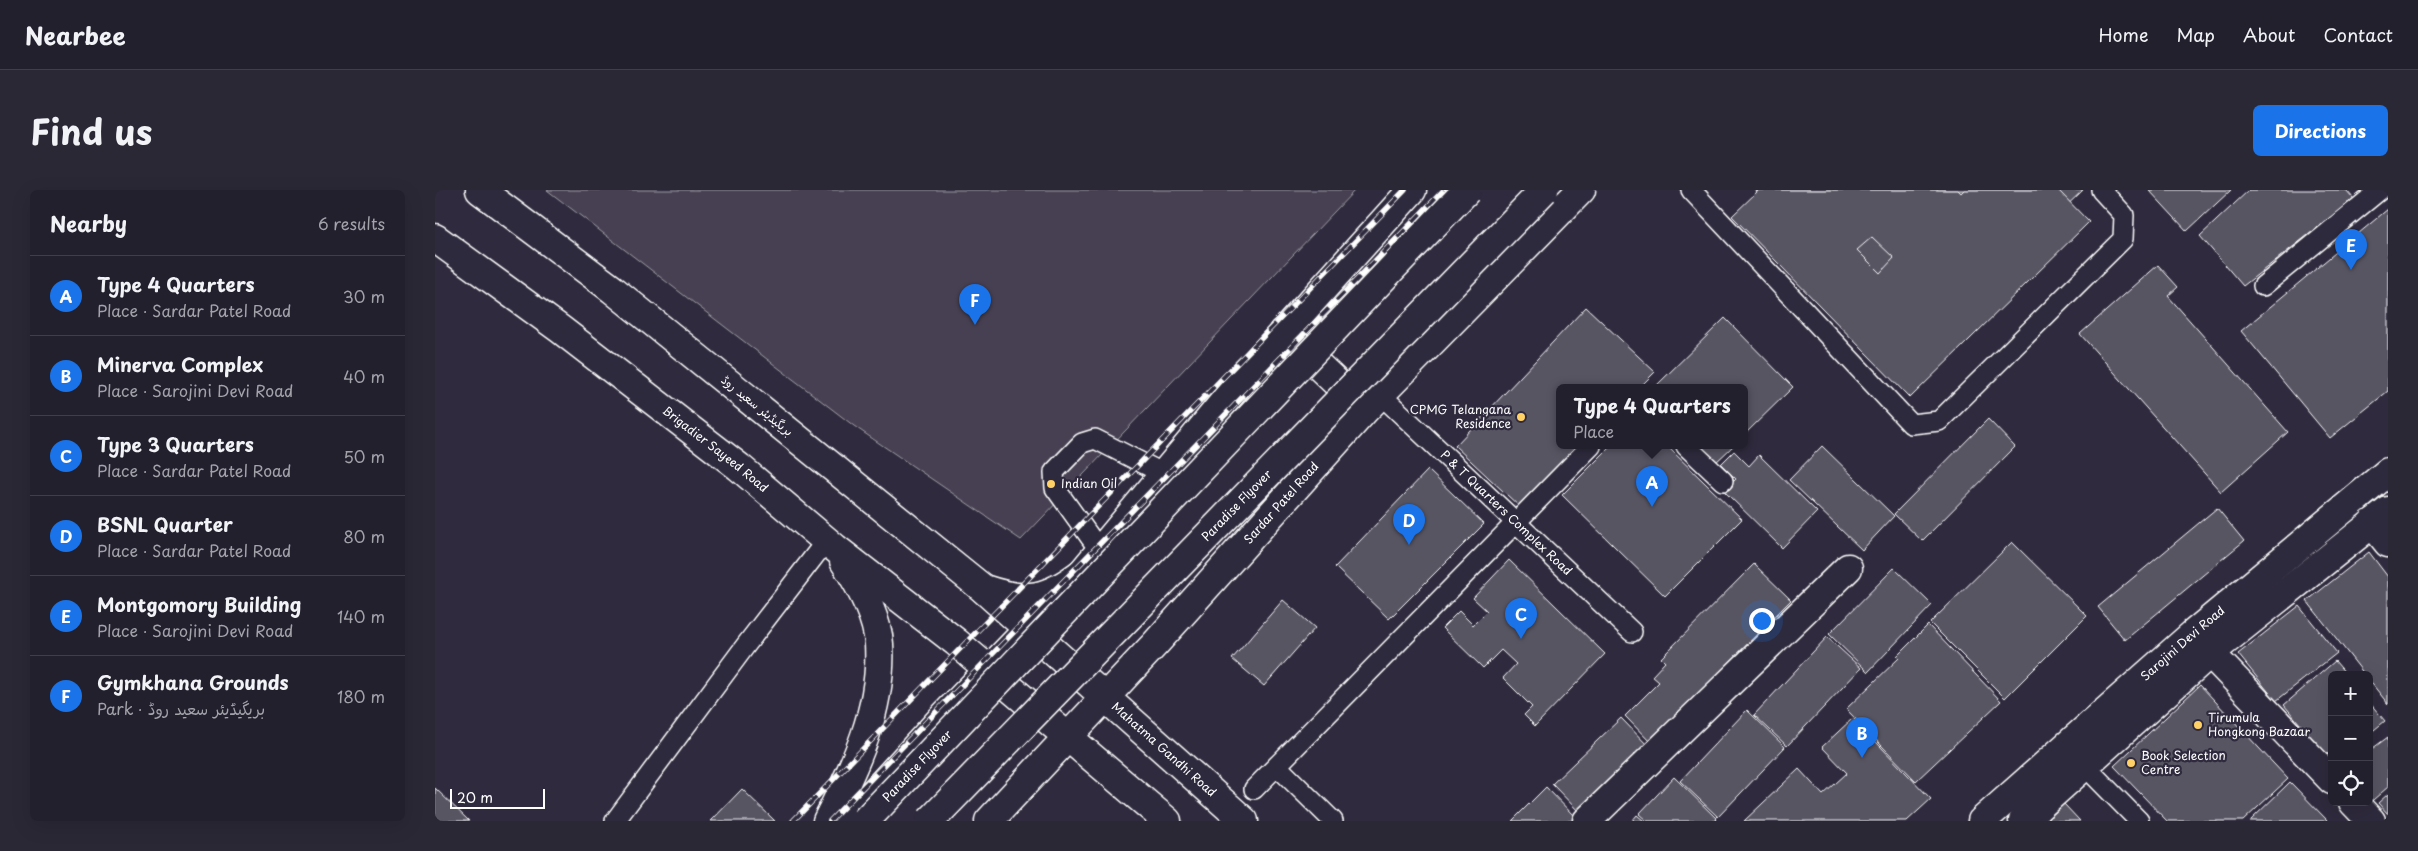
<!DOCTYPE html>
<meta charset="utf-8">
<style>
body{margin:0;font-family:"Playpen Sans","Playpen Sans Arabic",sans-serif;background:#2b2836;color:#f1f3f6}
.controls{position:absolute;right:15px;bottom:15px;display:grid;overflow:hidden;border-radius:8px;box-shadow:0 5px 20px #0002}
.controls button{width:45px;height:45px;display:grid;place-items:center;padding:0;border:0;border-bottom:1px solid #403e4a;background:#23202e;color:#f1f3f6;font:25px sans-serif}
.scale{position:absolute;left:15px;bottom:12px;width:95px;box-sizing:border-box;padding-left:5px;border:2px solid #fff;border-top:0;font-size:14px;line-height:18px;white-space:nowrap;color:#fff;-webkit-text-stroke:4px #2f2a3d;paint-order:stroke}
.you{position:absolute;left:1326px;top:430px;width:18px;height:18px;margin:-12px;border:4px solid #fff;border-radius:50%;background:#1a73e8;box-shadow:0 0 0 8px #1a73e833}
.badge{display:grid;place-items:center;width:32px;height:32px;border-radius:50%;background:#1a73e8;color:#fff;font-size:16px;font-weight:700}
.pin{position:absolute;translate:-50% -41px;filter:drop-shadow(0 1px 2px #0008)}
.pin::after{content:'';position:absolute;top:26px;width:18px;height:15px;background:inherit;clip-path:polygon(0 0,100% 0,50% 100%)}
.popup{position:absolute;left:1121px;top:194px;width:192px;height:65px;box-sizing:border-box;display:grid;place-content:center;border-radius:8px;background:#23202e;filter:drop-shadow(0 1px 4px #0005);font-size:16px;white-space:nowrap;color:#a3a3aa}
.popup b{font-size:19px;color:#f1f3f6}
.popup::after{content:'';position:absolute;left:50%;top:100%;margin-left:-10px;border:10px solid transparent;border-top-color:#23202e}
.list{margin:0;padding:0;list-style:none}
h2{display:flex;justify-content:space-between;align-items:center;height:65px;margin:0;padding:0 20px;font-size:21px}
h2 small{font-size:16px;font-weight:400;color:#a3a3aa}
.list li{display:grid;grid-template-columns:32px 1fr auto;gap:15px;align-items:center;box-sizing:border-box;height:80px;padding:0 20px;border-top:1px solid #403e4a}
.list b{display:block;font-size:19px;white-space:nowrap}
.list p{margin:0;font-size:16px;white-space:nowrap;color:#a3a3aa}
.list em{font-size:16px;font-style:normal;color:#a3a3aa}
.icon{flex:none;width:28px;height:28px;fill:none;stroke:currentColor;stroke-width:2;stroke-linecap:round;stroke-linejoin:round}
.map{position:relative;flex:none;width:1953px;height:631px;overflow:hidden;border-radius:8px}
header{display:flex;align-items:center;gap:30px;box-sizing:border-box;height:70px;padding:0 25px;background:#23202e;border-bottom:1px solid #403e4a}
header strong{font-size:24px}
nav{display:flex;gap:28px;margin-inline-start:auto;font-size:18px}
.intro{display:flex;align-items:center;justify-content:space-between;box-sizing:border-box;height:120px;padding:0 30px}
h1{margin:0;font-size:35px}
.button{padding:12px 22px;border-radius:8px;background:#1a73e8;color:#fff;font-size:18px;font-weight:700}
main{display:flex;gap:30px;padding:0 30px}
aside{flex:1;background:#23202e;border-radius:8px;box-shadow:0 5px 20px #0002}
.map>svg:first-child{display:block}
</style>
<header>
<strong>Nearbee</strong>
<nav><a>Home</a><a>Map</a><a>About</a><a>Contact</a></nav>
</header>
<div class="intro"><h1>Find us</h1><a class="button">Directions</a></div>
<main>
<aside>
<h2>Nearby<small>6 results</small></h2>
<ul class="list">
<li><span class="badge">A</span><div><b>Type 4 Quarters</b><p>Place · Sardar Patel Road</p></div><em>30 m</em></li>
<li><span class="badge">B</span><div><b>Minerva Complex</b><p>Place · Sarojini Devi Road</p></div><em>40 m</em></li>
<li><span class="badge">C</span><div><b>Type 3 Quarters</b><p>Place · Sardar Patel Road</p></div><em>50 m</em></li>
<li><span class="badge">D</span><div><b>BSNL Quarter</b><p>Place · Sardar Patel Road</p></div><em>80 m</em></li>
<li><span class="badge">E</span><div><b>Montgomory Building</b><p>Place · Sarojini Devi Road</p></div><em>140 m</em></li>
<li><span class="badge">F</span><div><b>Gymkhana Grounds</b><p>Park · بریگیڈیئر سعید روڈ</p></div><em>180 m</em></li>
</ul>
</aside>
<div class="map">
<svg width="1953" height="631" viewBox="0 0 1953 631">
<rect width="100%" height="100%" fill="#2f2a3d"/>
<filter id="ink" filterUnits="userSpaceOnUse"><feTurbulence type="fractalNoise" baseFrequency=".02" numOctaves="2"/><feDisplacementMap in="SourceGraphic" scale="10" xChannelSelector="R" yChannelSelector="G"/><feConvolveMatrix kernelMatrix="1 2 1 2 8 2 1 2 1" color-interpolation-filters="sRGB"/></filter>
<g filter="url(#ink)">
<polygon fill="#464152" stroke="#a2a0a8" points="112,0 920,0 586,350 419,236"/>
<g fill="#595564" stroke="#fff" fill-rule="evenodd">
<polygon points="1320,0 1648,0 1476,165"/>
<path d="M1324 0H1523L1526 3 1529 0H1623L1654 32 1475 208 1297 26ZM1437 47 1459 68 1445 83 1422 60Z"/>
<polygon points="1714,0 1796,0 1752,41"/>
<polygon points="1814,0 1911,0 1919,9 1808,96 1765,46"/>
<polygon points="1953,19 1953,201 1895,248 1806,141"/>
<polygon points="1723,75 1743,97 1733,106 1853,242 1786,302 1645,144"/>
<polygon points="1151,117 1220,182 1204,198 1124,198 1124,256 1148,256 1087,319 1020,256"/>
<polygon points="1290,128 1358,197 1310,244 1310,198 1219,198"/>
<polygon points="1553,229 1580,257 1487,351 1459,324"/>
<polygon points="1176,256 1232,256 1307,329 1230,406 1127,305"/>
<polygon points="1258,256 1298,256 1277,276"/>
<polygon points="1387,256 1459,326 1427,360 1354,290"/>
<polygon points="1299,261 1314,276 1324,265 1382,322 1347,358 1289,301 1301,289 1286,274"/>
<polygon points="993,280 1049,334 954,429 900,377"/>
<polygon points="1782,318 1809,351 1690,450 1663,417"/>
<polygon points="1577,352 1652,426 1570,508 1495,433"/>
<polygon points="1934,362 1953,387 1953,514 1934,490 1934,485 1930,485 1872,411"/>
<polygon points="1074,370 1170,464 1100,536 1089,525 1097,517 1068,488 1081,474 1066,460 1048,478 1007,438 1024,421 1038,435 1052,421 1038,408"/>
<polygon points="1319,374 1356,410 1249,518 1218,555 1190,526 1224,492 1217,486 1230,472 1226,468"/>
<polygon points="1459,378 1497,415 1433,482 1394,444"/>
<polygon points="848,410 880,438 829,496 797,469"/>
<polygon points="1864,416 1902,463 1841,511 1803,464"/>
<polygon points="1493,435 1566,511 1481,591 1411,519 1464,468 1462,466"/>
<polygon points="1392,447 1426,478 1352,556 1319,525"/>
<polygon points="1900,471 1912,485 1897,485 1897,572 1849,515"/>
<polygon points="1765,495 1853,589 1808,631 1732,631 1679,576"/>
<polygon points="1934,512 1950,531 1934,544"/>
<polygon points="1312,520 1350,557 1283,627 1245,591"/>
<polygon points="1186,528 1216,559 1147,625 1117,594"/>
<polygon points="1418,528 1496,609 1472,631 1309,631 1364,579 1388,605 1412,583 1387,557"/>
<polygon points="1953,547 1953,597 1931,616 1934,612 1934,561"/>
<polygon points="1239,587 1282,629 1280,631 1212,631 1204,624"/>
<polygon points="1855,592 1893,631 1815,631"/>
<polygon points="1111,597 1141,628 1138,631 1077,631"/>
<polygon points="0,598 34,631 0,631"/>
<polygon points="307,599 340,631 276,631"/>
<polygon points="1953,604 1953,624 1943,613"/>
<polygon points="1629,614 1645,631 1611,631"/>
<polygon points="1202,625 1209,631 1197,631"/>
</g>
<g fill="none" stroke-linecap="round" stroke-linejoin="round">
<defs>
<g id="service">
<polyline points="1256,0 1476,234 1504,231 1688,49 1689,25 1666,0"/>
<polyline points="1828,96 1945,0"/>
<path id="s1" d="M946 205 1197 442"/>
<polyline points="1251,256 1288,291"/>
<polyline points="665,361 620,298 619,282 647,253 660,249 729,284"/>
<polyline points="1649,575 1704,631"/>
<polyline points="842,576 898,631"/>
<polyline points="819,599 1156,256"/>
<polyline points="180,631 311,455 391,351"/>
</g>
<g id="minor">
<polyline points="1937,333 1953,353"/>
<polyline points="1775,463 1897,590"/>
<polyline points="1918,612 1936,631"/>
<polyline points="1152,631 1413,378"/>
</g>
<g id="secondary">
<path id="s2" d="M1547 631 1758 444 1953 282"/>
<polyline points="1588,631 1775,463 1953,321"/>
</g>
<g id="primary">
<polyline points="848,142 929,219"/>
<polyline points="413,631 511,524 642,389 827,166 977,0"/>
<path id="s3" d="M554 631 720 454 930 220 1146 0"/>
</g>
<g id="trunk">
<path id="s4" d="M45 0 177 99 546 397 809 631"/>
<path id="s5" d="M0 48 125 139 304 277 400 358 521 452 732 631"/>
<path d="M549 399C592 414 613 409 648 382"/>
<path d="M392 631C420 576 448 518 444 454 442 425 424 394 409 371"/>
</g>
</defs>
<use href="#service" stroke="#fff" stroke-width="22"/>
<use href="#minor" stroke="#fff" stroke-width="31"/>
<use href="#secondary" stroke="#fff" stroke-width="31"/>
<use href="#primary" stroke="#fff" stroke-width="31"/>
<use href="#trunk" stroke="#fff" stroke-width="31"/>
<use href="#service" stroke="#2f2a3d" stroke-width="19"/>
<use href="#minor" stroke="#2f2a3d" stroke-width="28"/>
<use href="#secondary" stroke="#2f2a3d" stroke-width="28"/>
<use href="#primary" stroke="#2f2a3d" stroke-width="28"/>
<use href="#trunk" stroke="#2f2a3d" stroke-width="28"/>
<defs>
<g id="rail">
<polyline points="358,631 970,0"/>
<polyline points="395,631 1009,0"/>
</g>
</defs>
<use href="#rail" stroke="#fff" stroke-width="5.5"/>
<use href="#rail" stroke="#2f2a3d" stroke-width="4" stroke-dasharray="11" stroke-linecap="butt"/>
<defs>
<g id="primary-bridge">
<path id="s6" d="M430 631 1032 0"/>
<path id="s7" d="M495 631 1109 0"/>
</g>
</defs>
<use href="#primary-bridge" stroke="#fff" stroke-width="31" stroke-linecap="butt"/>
<use href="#primary-bridge" stroke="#2f2a3d" stroke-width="28"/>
</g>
</g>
<g fill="#ffd166" stroke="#2f2a3d" stroke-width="2">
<circle cx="1086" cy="227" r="5"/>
<circle cx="616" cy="294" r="5"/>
<circle cx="1763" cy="535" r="5"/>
<circle cx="1696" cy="573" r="5"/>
</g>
<g text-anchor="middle" stroke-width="4.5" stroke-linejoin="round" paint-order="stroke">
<g font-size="12" fill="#fff" stroke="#2f2a3d">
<text transform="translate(322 216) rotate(39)" y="4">بریگیڈیئر سعید روڈ</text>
<text dy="4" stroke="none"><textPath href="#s5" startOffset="351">Brigadier Sayeed Road</textPath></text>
<text dy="4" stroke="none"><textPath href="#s3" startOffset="432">Sardar Patel Road</textPath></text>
<text dy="4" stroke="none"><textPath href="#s7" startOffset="440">Paradise Flyover</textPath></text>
<text dy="4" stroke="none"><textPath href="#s1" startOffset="172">P &amp; T Quarters Complex Road</textPath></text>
<text dy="4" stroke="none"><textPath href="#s2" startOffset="268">Sarojini Devi Road</textPath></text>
<text dy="4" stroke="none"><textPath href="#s4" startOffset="884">Mahatma Gandhi Road</textPath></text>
<text dy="4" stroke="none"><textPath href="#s6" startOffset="76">Paradise Flyover</textPath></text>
</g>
<g font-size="12" fill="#fff" stroke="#2f2a3d" text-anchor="start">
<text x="1076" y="224" text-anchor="end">CPMG Telangana<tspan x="1076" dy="14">Residence</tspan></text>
<text x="626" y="298">Indian Oil</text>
<text x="1773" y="532">Tirumula<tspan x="1773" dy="14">Hongkong Bazaar</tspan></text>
<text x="1706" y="570">Book Selection<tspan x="1706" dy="14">Centre</tspan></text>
</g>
</g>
</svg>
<div class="controls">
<button>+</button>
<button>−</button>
<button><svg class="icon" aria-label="locate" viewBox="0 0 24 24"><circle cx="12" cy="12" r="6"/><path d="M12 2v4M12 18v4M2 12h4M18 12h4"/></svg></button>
</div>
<div class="scale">20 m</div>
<div class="you"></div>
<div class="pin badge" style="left:1217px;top:317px">A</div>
<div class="popup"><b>Type 4 Quarters</b>Place</div>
<div class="pin badge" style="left:1427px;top:568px">B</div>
<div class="pin badge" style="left:1086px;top:449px">C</div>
<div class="pin badge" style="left:974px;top:355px">D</div>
<div class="pin badge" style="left:1916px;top:80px">E</div>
<div class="pin badge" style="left:540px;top:135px">F</div>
</div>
</main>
